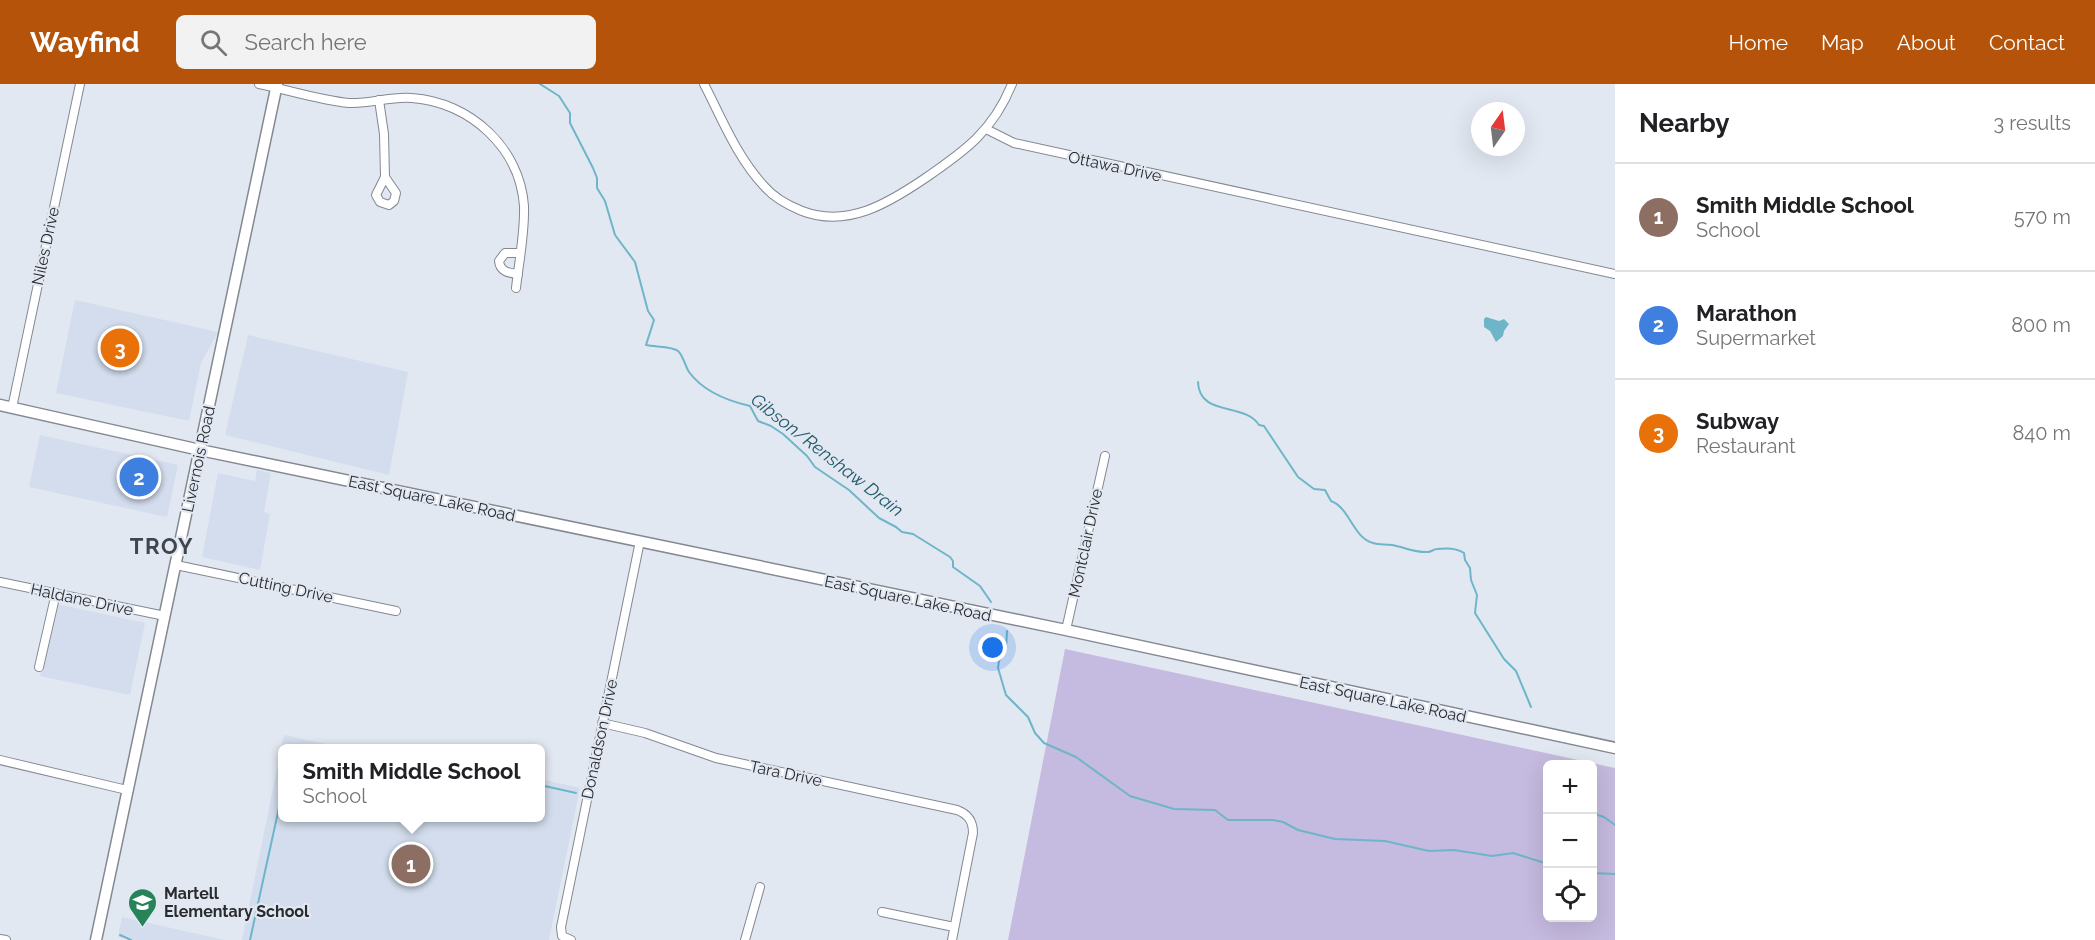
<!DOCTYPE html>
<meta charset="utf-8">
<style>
body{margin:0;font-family:Raleway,sans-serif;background:#f2f2f2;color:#202124}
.controls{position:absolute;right:18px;bottom:18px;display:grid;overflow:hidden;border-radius:9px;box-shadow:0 6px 24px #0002}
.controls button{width:54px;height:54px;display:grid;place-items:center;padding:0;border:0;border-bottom:2px solid #e0e0e0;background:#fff;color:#202124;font:30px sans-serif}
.compass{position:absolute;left:1471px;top:18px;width:54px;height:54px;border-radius:50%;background:#fff;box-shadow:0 6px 24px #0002;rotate:14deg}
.you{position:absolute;left:993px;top:564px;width:21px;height:21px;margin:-15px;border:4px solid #fff;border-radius:50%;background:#1a73e8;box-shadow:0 0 0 9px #1a73e833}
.badge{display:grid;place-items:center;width:39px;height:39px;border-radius:50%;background:#b45309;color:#fff;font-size:20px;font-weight:700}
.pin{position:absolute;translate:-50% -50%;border:3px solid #fff;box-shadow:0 2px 6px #0006}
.popup{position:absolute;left:278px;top:660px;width:267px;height:78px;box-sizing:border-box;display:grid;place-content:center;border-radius:9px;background:#fff;filter:drop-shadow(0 2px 4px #0005);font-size:20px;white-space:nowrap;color:#757577}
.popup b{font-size:22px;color:#202124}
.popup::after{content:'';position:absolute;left:50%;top:100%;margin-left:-12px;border:12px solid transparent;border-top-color:#fff}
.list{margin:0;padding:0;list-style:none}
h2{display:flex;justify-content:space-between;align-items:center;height:78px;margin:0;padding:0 24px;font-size:26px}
h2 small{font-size:20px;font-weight:400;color:#757577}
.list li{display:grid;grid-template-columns:39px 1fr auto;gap:18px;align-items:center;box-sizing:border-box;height:108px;padding:0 24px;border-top:2px solid #e0e0e0}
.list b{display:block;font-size:22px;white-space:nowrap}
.list p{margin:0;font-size:20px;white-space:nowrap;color:#757577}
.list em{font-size:20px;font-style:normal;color:#757577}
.icon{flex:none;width:33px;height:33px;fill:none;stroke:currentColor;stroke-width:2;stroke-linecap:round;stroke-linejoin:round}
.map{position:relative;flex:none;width:1615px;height:856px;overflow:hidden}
header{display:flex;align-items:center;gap:36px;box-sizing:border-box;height:84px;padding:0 30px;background:#b45309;color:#fff}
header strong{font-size:28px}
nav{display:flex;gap:33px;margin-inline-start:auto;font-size:21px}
.search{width:420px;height:54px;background:#f2f2f2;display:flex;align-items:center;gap:15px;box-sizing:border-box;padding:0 21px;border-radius:9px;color:#757577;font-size:22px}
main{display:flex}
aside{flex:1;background:#fff}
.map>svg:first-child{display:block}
</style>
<header>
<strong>Wayfind</strong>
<div class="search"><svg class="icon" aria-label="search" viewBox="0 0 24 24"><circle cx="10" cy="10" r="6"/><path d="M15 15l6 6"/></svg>Search here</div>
<nav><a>Home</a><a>Map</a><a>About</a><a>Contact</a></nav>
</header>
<main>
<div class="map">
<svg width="1615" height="856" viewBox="0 0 1615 856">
<rect width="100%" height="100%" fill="#e2e8f2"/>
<g fill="#d3dded">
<polygon points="75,216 218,248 201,279 189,337 56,309"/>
<polygon points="248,251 408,288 389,391 225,351"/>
<polygon points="40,351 178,381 167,433 29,403"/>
<polygon points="257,386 271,389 264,428 270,430 260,486 202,473 218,389 255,397"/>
<polygon points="57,520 145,539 130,611 40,592"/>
<polygon points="284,651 343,664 282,664 282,734 540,734 540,695 580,704 549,856 242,856"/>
<polygon points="122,833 225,856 133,856 118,853"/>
</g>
<path fill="#c5badf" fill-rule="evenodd" d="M1065 565 1615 684V856H1008ZM1548 680H1592V834H1548Z"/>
<polygon fill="#6fb5ca" points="1486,233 1499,237 1504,235 1509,240 1504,247 1503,252 1496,258 1490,247 1484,243 1484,235"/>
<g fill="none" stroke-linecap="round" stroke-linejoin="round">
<g stroke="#6fb5ca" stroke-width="2">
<path d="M540 0 559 12 570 29V39L593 84 597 94V104L605 117 615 151 635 178 648 227 654 236 646 261C654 263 673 262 678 267 683 271 685 282 689 288 703 307 728 317 750 322L758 337 771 342 783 350 807 372 815 383 849 406 879 434 896 443 902 448 913 450 950 473 953 477V483L980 502 991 518"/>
<path d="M1198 298C1199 333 1245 318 1259 341L1264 342 1298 393 1314 405 1325 406 1331 417C1350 424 1353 454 1373 459 1379 461 1385 460 1392 461 1404 463 1415 469 1428 468 1431 468 1434 465 1437 465 1445 464 1457 464 1464 469L1465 476 1470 484 1471 496 1477 511 1475 529 1504 575 1516 587 1531 623"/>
<polyline points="1007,547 1006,565 999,577 998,584 1006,611 1028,633 1035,649 1044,659 1076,673 1130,712 1174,725 1215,726 1228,736 1273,736 1283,738 1298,746 1335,755 1385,757 1429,767 1454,766 1492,772 1513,769 1548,780"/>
<polyline points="298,664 302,663 308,664"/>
<polyline points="540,701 576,709"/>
<polyline points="1592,729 1604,733 1615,741"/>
<polyline points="1592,789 1615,790"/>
<polyline points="120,851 131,856"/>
<polyline points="250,856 282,710"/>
</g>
<defs>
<g id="street">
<path d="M259 0C289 6 319 16 349 19 370 20 391 12 412 14 470 18 520 64 524 122 525 149 519 177 516 204"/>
<path d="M704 0C722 35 737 73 764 102 774 114 787 121 802 127 847 144 887 120 924 95 965 67 993 47 1012 0"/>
<polyline points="379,16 384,50 385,93 376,111 380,118 389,121 394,117 396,109 385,93"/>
<polyline points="986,45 1014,59 1615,190"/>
<path d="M518 190C509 189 500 188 499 177L505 169H520"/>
<polyline points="12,324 80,0"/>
<polyline points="176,481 396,527"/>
<polyline points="0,498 165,532"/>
<polyline points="1066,546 1105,372"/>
<polyline points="39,583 56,509"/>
<path d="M602 639 645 649 716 674 957 726C968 730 973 737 973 749L952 856"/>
<polyline points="0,676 127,706"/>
<polyline points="882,828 954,843"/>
<polyline points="0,855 6,856"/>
<polyline points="571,856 562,852 561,843 640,457"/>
<polyline points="745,856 760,803"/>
</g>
<g id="secondary">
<polyline points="0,321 200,366 1066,546 1615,664"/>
<polyline points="96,856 277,0"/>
</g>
</defs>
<use href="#street" stroke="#838891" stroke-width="10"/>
<use href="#secondary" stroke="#838891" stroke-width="13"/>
<use href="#street" stroke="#fff" stroke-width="8"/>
<use href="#secondary" stroke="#fff" stroke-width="10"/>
</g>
<defs>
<symbol id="school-pin" viewBox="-11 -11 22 30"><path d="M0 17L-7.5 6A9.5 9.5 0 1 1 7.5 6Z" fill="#27835a" stroke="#e2e8f2"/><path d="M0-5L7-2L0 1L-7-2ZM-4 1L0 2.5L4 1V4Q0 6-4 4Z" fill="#fff"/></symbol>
</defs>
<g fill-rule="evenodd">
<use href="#school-pin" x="126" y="802" width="33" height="45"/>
</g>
<g text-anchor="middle" stroke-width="4.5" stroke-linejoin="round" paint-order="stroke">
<g font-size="16" fill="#292b2f" stroke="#e2e8f2">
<text transform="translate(1115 82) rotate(12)" y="6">Ottawa Drive</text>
<text transform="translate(45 162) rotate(-78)" y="6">Niles Drive</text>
<text transform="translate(198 375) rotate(-78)" y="6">Livernois Road</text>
<text transform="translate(432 414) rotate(12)" y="6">East Square Lake Road</text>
<text transform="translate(1085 459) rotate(-78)" y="6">Montclair Drive</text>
<text transform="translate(286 503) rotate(12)" y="6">Cutting Drive</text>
<text transform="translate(908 514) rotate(12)" y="6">East Square Lake Road</text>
<text transform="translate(82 515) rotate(12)" y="6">Haldane Drive</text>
<text transform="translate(1383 615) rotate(12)" y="6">East Square Lake Road</text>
<text transform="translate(599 655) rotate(-78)" y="6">Donaldson Drive</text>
<text transform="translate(786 689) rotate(12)" y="6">Tara Drive</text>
</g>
<g font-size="16" font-weight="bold" fill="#292b2f" stroke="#e2e8f2" text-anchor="start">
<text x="164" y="815">Martell<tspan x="164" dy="18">Elementary School</tspan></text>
</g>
<g font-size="18" font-style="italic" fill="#225b6b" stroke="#e2e8f2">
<text transform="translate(827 371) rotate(38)" y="6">Gibson/Renshaw Drain</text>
</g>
<g font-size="22" font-weight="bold" letter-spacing="1.5" fill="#41464e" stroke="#e2e8f2">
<text x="162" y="470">TROY</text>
</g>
</g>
</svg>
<div class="controls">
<button>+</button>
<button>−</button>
<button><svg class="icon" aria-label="locate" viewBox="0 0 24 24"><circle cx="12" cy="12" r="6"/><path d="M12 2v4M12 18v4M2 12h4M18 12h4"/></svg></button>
</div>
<svg class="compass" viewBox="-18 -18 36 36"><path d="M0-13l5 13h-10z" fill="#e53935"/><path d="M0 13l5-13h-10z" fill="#757577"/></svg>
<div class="you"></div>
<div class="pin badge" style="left:411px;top:780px;background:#8d6e63">1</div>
<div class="popup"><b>Smith Middle School</b>School</div>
<div class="pin badge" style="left:139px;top:393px;background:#3f7fe0">2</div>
<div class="pin badge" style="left:120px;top:264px;background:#e8710a">3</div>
</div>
<aside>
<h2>Nearby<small>3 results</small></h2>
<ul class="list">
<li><span class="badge" style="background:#8d6e63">1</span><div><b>Smith Middle School</b><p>School</p></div><em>570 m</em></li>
<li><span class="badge" style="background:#3f7fe0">2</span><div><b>Marathon</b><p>Supermarket</p></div><em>800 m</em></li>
<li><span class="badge" style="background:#e8710a">3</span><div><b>Subway</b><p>Restaurant</p></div><em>840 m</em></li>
</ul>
</aside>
</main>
